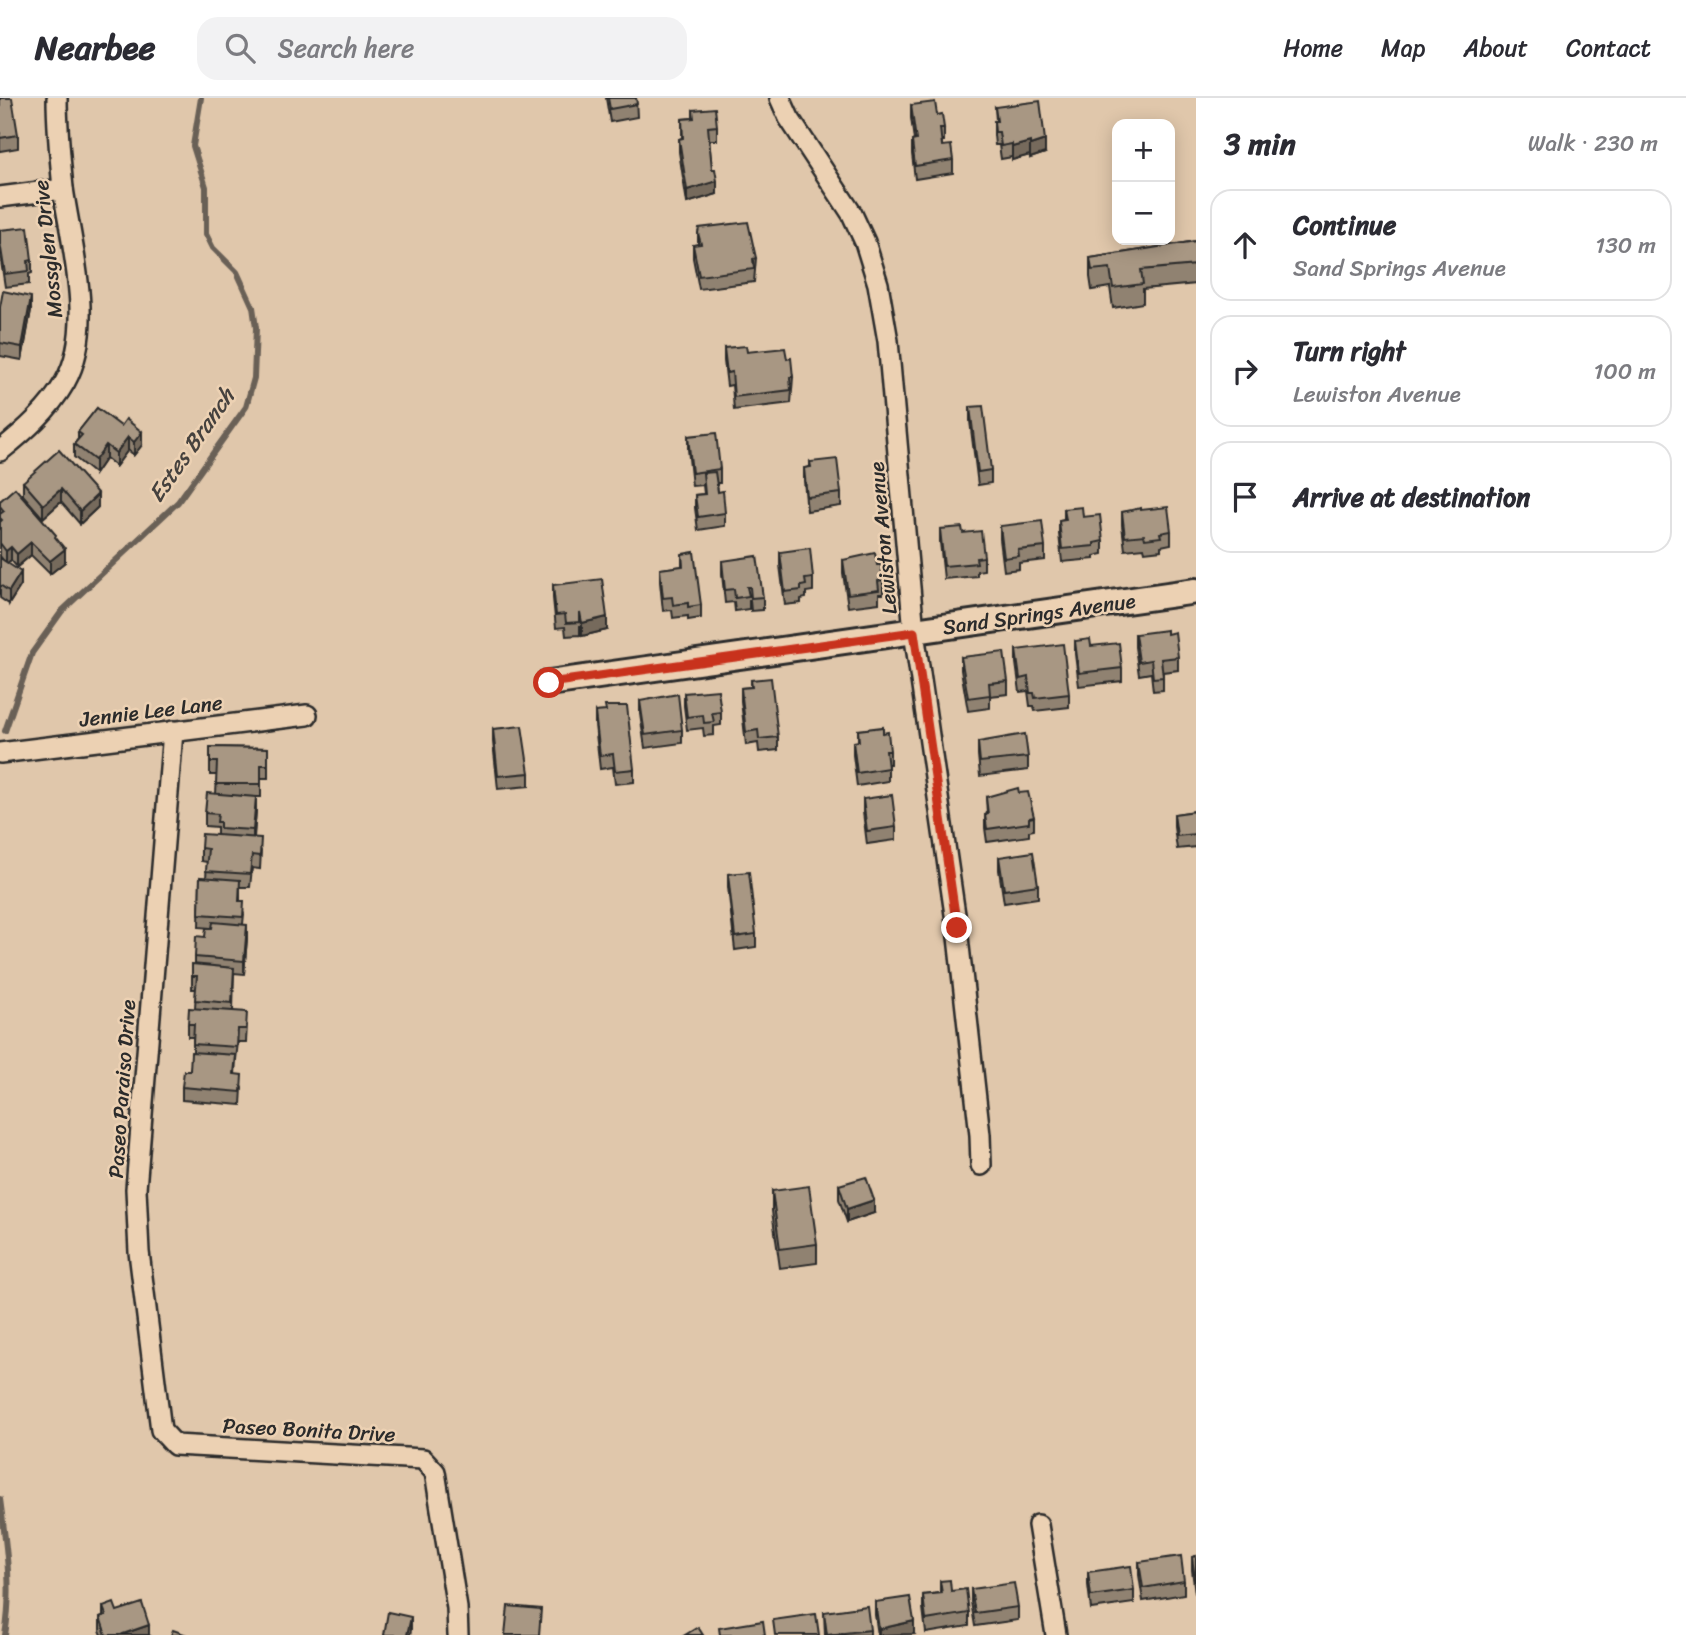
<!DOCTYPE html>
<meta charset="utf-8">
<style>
body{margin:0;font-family:Sriracha,sans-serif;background:#f2f2f3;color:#2b2b33}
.controls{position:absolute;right:21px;top:21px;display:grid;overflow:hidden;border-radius:14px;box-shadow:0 4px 18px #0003}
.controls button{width:63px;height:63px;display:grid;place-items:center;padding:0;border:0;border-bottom:2px solid #e1e1e2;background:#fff;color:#2b2b33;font:35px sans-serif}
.stop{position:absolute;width:21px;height:21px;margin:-16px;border:5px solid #c8321e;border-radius:50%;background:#fff}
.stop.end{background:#c8321e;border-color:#fff;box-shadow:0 2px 7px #0008}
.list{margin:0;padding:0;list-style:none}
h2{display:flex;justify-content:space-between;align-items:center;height:91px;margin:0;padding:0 28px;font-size:30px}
h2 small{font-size:23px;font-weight:400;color:#7c7c81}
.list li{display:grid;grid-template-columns:46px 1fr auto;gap:21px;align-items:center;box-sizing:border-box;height:112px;margin:0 14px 14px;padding:0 14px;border:2px solid #e1e1e2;border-radius:21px}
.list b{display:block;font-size:26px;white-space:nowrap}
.list p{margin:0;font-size:23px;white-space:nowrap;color:#7c7c81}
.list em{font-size:23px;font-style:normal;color:#7c7c81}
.icon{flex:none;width:38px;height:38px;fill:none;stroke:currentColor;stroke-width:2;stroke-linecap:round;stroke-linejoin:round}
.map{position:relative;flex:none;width:1196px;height:1537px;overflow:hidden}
header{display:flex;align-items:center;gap:42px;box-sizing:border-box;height:98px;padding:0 35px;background:#fff;border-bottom:2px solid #e1e1e2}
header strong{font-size:33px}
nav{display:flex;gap:38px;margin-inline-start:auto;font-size:24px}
.search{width:490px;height:63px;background:#f2f2f3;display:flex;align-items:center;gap:18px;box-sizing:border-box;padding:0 24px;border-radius:21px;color:#7c7c81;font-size:26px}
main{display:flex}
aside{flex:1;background:#fff}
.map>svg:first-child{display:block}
</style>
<header>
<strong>Nearbee</strong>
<div class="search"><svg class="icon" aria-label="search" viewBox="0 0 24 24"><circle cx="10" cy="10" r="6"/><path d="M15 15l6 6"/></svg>Search here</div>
<nav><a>Home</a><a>Map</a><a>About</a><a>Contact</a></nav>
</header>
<main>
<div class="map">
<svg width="1196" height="1537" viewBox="0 0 1196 1537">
<rect width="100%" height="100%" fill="#e0c7ab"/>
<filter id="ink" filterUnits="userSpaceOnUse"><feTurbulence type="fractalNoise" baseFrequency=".0143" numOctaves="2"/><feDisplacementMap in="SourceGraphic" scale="14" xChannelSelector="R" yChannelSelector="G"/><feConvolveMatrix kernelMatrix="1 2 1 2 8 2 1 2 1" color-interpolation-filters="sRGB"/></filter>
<g filter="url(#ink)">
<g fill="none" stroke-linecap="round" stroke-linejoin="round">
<g stroke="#696057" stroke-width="6">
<polyline points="5,633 32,555 62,513 178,404 246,309 254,280 256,230 253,209 237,174 213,150 206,136 206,89 193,48 201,0"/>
<path d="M0 1401C6 1447 13 1491 5 1537"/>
</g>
<defs>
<g id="minor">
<polyline points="780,0 789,20 852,116 865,144 878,186 888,243 914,534 957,830 980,1037 981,1067"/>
<polyline points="0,99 63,91"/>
<path d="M0 353C25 333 49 312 65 284 96 229 71 148 63 90 60 60 57 30 57 0"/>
<polyline points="173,633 136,1091 139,1154 161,1332 175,1347 423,1361 435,1374 457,1510 458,1537"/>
<polyline points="0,655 307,617"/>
<polyline points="1038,1427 1056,1537"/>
</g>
<polyline id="tertiary" points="549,585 1196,493"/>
</defs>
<use href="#minor" stroke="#2b2b2b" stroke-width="24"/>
<use href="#tertiary" stroke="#2b2b2b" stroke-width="30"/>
<use href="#minor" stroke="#ecd1b3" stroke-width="19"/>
<use href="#tertiary" stroke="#ecd1b3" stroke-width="24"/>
</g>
<g fill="#908271" stroke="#2b2b2b" stroke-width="2">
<polygon points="0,0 18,37 18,50 0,53"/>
<polygon points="606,0 636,0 637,19 610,24"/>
<polygon points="911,7 937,17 944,30 944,43 942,43 942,48 953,62 953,75 915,81 912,56 912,43 914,42 911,20"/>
<polygon points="995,9 1045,55 1030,60 1030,57 1012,62 1012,59 1001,61 999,47 995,47 994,37 994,23 996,23"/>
<polygon points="693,12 717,28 717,42 709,42 712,71 717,96 687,105 679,54 679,41 682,40 682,21 693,20"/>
<polygon points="0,132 32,162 32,175 29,176 29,186 5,189 0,157"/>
<polygon points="698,135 756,160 754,184 699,191 693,160 693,147 698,146"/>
<polygon points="1196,143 1196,186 1143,191 1143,205 1113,210 1110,189 1092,192 1090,179 1090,160"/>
<polygon points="0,209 31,212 22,262 0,258"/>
<polygon points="724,250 787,261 793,279 791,305 734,312 732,287 727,288 724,263"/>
<polygon points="970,309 991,372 991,385 978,387 970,323"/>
<polygon points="97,310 142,347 134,357 128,352 116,368 106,360 95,376 74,359 74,346 78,341 78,334"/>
<polygon points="688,338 720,371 720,385 717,385 718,394 725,415 725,428 698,432 695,410 695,397 704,396 703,387 692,388 688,351"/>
<polygon points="810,364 841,395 841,408 807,413 804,383 804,370 810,369"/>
<polygon points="23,384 98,396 98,409 80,426 61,404 43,420 23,397"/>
<polygon points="0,403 56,441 65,464 50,476 31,457 17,469 11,462 7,465 21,487 9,506 0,500 0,460 4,463 0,458"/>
<polygon points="1064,411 1083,419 1103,443 1103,456 1094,458 1094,461 1062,464 1059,436 1059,423 1064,422"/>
<polygon points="1141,412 1171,433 1171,446 1161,448 1161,452 1145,454 1144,450 1125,452 1122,427 1122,414"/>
<polygon points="1000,428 1045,449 1045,462 1019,465 1019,471 1004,473 1000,441"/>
<polygon points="940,431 963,435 984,459 984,472 977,473 977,478 944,481 940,444"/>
<polygon points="780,454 813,480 813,493 806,494 806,500 801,501 801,505 785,507 780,467"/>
<polygon points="682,456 701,507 701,520 688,522 688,518 673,520 672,512 663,513 660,484 660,471 682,468"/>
<polygon points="843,462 883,482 883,496 879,496 879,505 848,509 843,475"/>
<polygon points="722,463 763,499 763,512 751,513 750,502 749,502 749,511 735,513 734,504 725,505 722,476"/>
<polygon points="553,487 607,532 582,538 580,527 580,537 566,538 565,529 556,530 553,500"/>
<polygon points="1135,536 1167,536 1178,559 1178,572 1163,574 1163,592 1153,593 1151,575 1139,577 1135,549"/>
<polygon points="1075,543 1122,570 1122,583 1079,588 1075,556"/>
<polygon points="1016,552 1069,596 1069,609 1035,613 1034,608 1030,608 1028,593 1020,594 1016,565"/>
<polygon points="961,559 1008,583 1008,596 990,598 990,610 968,613 961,572"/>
<polygon points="751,582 778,639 778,652 759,654 758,645 746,647 741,603 741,590 751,589"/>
<polygon points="684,595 721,614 721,627 714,628 714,637 704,638 703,630 687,632 684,608"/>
<polygon points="640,603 682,632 682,645 645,650 640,616"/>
<polygon points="595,614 634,671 634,684 615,686 613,669 600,671 595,627"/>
<polygon points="493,631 529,675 529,688 498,691 493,644"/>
<polygon points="858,632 883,635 890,653 890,666 888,666 888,683 857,688 853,657 853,644 858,644"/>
<polygon points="978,644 1028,659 1028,672 980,678 978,657"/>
<polygon points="210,649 268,650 268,680 261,680 261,699 254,699 256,712 254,740 261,753 260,771 252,770 250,789 240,789 240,803 244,816 243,826 247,840 244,876 234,875 233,913 247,927 246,944 238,944 236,962 235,977 242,990 241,1007 182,1002 182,989 190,973 193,954 193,939 188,939 188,926 195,910 196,891 192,891 192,878 195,867 195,859 205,839 212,830 199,829 200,779 206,780 207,764 201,763 201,750 217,737 217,729 205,728 205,715 216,696 217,677 210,677"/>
<polygon points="1019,695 1034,719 1034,732 1029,733 1029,738 987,744 985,730 985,717 987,716 986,699"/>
<polygon points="863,701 896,729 896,742 867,746 863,714"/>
<polygon points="1196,713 1196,749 1177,751 1174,729 1174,716"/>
<polygon points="999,759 1038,787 1038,800 1004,805 999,772"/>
<polygon points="728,776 756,836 756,849 735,852 728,789"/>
<polygon points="839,1087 874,1115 847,1124 839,1101"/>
<polygon points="772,1093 817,1146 817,1165 780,1170 772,1113"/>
<polygon points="1196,1458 1196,1495 1195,1495 1192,1472 1192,1459"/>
<polygon points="1139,1464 1184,1483 1184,1496 1143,1503 1139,1477"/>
<polygon points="1088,1474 1134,1492 1134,1505 1091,1511 1088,1487"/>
<polygon points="940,1483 969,1515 969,1528 926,1535 923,1510 923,1497 940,1495"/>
<polygon points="971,1491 1018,1509 1018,1522 975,1528 971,1504"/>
<polygon points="875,1504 914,1536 878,1537 875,1517"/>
<polygon points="103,1509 117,1513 149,1537 102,1537 100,1532 100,1519 103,1518"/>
<polygon points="824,1514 870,1532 870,1537 825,1537"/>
</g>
<g fill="#766a5c" stroke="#2b2b2b" stroke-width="2">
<polygon points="1045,42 1045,55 1030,60 1030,47"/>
<polygon points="1030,44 1030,57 1012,62 1012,49"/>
<polygon points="717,83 717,96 687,105 687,92"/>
<polygon points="31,199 31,212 22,262 22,249"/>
<polygon points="142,334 142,347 134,357 134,344"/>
<polygon points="128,339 128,352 116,368 116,355"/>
<polygon points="106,347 106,360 95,376 95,362"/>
<polygon points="61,391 61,404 43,420 43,407"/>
<polygon points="98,396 98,409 80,426 80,413"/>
<polygon points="31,444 31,457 17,469 17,456"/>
<polygon points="11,449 11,462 6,466 6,453"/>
<polygon points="65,451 65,464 50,476 50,463"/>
<polygon points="21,474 21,487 9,506 9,493"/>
<polygon points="607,519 607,532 582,538 582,525"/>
<polygon points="256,699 256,712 253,746 253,732"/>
<polygon points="247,827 247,840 244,876 244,863"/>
<polygon points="874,1102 874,1115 847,1124 847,1111"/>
<polygon points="411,1519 411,1532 410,1537 407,1537"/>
<polygon points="914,1523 914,1536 879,1537 879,1531"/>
<polygon points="149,1527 149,1537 123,1537 123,1536"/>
</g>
<g fill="#a89783" stroke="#2b2b2b" stroke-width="2">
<polygon points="0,0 12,0 18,37 0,40"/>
<polygon points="608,0 636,0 637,6 610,11"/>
<polygon points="1040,3 1045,42 1030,47 1030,44 1012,49 1012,46 1001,48 999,34 995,34 994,23 997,23 995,9"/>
<polygon points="935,4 937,17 942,16 944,30 940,30 942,48 951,47 953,62 915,68 912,43 916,42 911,7"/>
<polygon points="715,10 717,28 708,29 712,71 715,71 717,83 687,92 679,41 683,40 682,21 694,20 693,12"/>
<polygon points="748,124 756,160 753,161 754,171 699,178 693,147 701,146 698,135 699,130"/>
<polygon points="28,129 32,162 28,163 29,173 5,176 0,144 0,132"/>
<polygon points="1196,143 1196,167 1141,172 1143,186 1113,190 1110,170 1092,172 1090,160"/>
<polygon points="3,193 31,199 22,249 0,245 0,209"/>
<polygon points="746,248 747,254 785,250 787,261 791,260 793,279 790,279 791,292 734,299 732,274 727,275 724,250"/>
<polygon points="983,308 991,372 978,374 970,309"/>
<polygon points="97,310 121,328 126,321 142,334 134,344 128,339 116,355 106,347 95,362 74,346 82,337 78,334"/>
<polygon points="716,335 720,371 692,375 688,338"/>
<polygon points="59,352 98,396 80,413 61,391 43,407 23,384"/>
<polygon points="837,361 841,395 807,399 804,370 811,369 810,364"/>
<polygon points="715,374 718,394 723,393 725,415 698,419 695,397 705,396 703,375"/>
<polygon points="15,390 56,437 55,439 65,451 50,463 31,444 17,456 11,449 6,453 0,445 0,424 2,422 0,420 0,416 4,413 0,408 0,403"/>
<polygon points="1082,409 1083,419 1100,417 1103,443 1094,445 1094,448 1062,451 1059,423 1066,422 1064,411"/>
<polygon points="1168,409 1171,433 1160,435 1161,439 1145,441 1144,437 1125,439 1122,414 1141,410 1141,412"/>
<polygon points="1042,423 1045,449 1018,452 1019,458 1004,460 1000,428"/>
<polygon points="962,429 963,435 981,433 984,459 976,460 977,465 944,468 940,431"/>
<polygon points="810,450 813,480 805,481 806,487 801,488 801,492 785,494 780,454"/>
<polygon points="694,454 701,507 688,509 688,505 673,507 672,499 663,500 660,471 683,468 682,456"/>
<polygon points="875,455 877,467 881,467 883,482 878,483 879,492 848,496 843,462"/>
<polygon points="757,458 763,499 751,500 750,489 747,489 749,498 735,500 734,491 725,492 722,463"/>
<polygon points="0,460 21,474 9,493 0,487"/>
<polygon points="602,481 607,519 582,525 580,514 580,524 566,525 565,516 556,517 553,487"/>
<polygon points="1167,532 1167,536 1175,534 1178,559 1161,561 1163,579 1153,580 1151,562 1139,564 1135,536"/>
<polygon points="1090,541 1091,548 1119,545 1122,570 1079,575 1075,543"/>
<polygon points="1063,546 1069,596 1035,600 1034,595 1030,595 1028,579 1020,581 1016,552"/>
<polygon points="1004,554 1008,583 989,585 990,597 968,600 961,559"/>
<polygon points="771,580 778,639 759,641 758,632 746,634 741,590 752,589 751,582"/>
<polygon points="718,592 721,614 712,615 714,624 704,625 703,617 687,619 684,595"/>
<polygon points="678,596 682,632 645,637 640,603"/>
<polygon points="605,608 627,608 634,671 615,673 613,656 600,658 595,614 606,613"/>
<polygon points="522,628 529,675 498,678 493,631"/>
<polygon points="883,629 883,635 888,634 890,653 886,653 888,670 857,675 853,644 859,643 858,632"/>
<polygon points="1025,636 1028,659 980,664 978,644"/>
<polygon points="210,649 268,650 268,667 261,667 261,686 216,686 217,664 210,664"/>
<polygon points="1018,690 1019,695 1028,694 1034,719 1029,720 1029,725 987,731 985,717 988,716 986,699"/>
<polygon points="207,695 256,699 253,732 220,730 220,724 217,724 218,716 205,715"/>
<polygon points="892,697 896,729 867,733 863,701"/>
<polygon points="1196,713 1196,736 1177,738 1174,716"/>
<polygon points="202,736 261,740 260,758 252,757 250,776 206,773 208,751 201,750"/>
<polygon points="1033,754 1038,787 1004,792 999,759"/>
<polygon points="749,774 756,836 735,839 728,776"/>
<polygon points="200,779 240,782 239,803 244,803 243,819 199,816"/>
<polygon points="213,824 247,827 244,863 195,859 196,838 205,839 206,830 212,830"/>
<polygon points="192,866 234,870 232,905 195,902 197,878 192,878"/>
<polygon points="189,910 247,914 246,931 238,931 237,949 193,946 194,926 188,926"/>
<polygon points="191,954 236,957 234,976 242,977 241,994 182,989 184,973 190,973"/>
<polygon points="866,1079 874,1102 847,1111 839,1087"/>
<polygon points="809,1088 817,1146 780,1151 772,1093"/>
<polygon points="1181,1458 1184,1483 1143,1490 1139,1464"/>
<polygon points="1196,1458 1196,1482 1195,1482 1192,1459"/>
<polygon points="1131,1468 1134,1492 1091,1498 1088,1474"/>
<polygon points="950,1482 951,1493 966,1491 969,1515 926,1522 923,1497 942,1495 940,1483"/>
<polygon points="1014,1485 1018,1509 975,1515 971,1491"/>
<polygon points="910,1499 914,1523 879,1531 875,1504"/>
<polygon points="114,1505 117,1513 142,1505 149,1527 123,1536 124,1537 106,1537 100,1519 106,1517 103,1509"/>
<polygon points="508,1508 541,1511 539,1537 505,1537"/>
<polygon points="867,1508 870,1532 827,1537 824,1514"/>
<polygon points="388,1514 411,1519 407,1537 384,1537"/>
<polygon points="816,1516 819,1537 775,1537 773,1522"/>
<polygon points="763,1523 765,1537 720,1537 719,1530"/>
<polygon points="698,1529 703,1537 685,1537"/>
<polygon points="173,1532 187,1537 171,1537"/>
</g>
</g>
<g fill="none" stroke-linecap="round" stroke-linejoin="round" filter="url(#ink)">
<polyline stroke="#c8321e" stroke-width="9" points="549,585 914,534 957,830"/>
</g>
<g text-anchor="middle" stroke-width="5" stroke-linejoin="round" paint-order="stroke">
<g font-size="21" fill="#2b2b2b" stroke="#ecd1b3">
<text transform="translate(48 151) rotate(-96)" y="7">Mossglen Drive</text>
<text transform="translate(883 440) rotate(-95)" y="7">Lewiston Avenue</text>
<text transform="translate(1039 516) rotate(-8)" y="7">Sand Springs Avenue</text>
<text transform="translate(151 613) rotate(-7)" y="7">Jennie Lee Lane</text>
<text transform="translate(122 991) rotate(-86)" y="7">Paseo Paraiso Drive</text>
<text transform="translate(309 1332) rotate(3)" y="7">Paseo Bonita Drive</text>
</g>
<g font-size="23" font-style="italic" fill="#45413e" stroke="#ecd1b3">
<text transform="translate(191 347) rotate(-55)" y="8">Estes Branch</text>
</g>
</g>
</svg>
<div class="controls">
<button>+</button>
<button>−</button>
</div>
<div class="stop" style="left:549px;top:585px"></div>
<div class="stop end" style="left:957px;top:830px"></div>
</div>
<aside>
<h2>3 min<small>Walk · 230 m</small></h2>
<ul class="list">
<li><svg class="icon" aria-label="ahead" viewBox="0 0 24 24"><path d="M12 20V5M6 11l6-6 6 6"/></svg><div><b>Continue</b><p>Sand Springs Avenue</p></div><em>130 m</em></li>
<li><svg class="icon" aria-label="right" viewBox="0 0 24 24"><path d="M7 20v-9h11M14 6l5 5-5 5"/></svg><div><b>Turn right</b><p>Lewiston Avenue</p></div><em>100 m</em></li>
<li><svg class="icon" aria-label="arrive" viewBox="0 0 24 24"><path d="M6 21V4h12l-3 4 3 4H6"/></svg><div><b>Arrive at destination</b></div></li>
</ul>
</aside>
</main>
